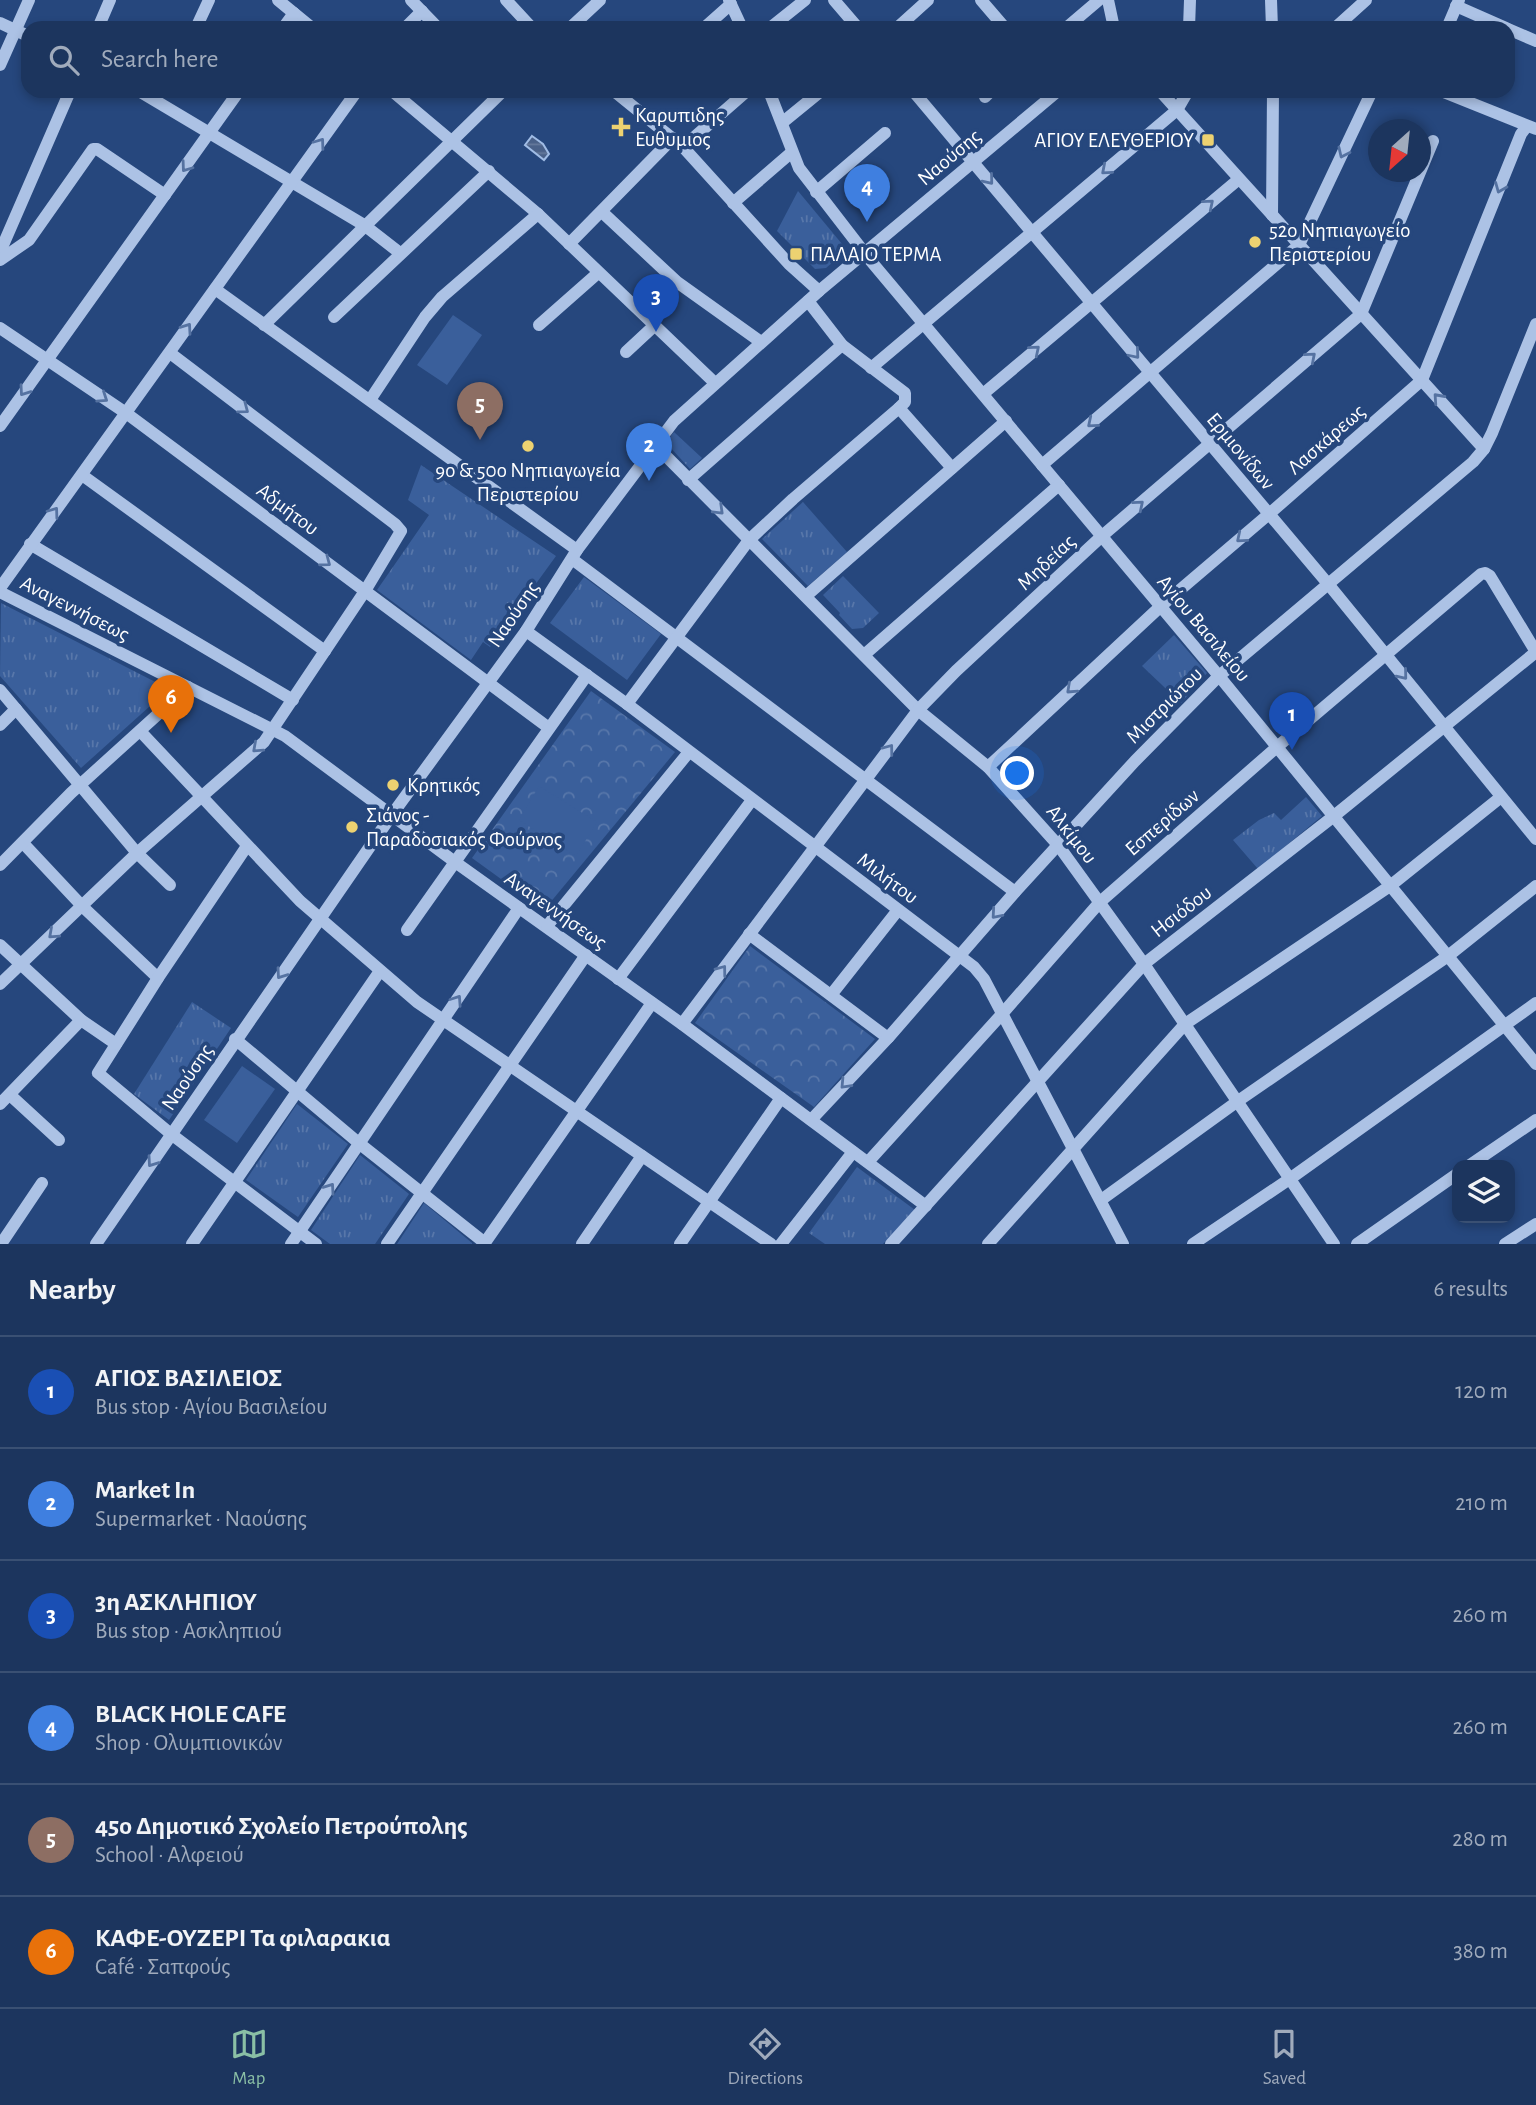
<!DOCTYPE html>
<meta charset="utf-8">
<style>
body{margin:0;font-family:"Alegreya Sans",sans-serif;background:#253d64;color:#f1f3f6}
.controls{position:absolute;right:21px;bottom:21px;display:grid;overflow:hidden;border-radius:14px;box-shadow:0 4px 10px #0003}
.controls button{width:63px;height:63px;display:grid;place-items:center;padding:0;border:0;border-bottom:2px solid #3a5073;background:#1c355e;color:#f1f3f6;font:35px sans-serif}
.compass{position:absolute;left:1368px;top:119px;width:63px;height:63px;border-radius:50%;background:#1c355e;box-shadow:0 4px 10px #0003;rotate:207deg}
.you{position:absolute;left:1018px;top:774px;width:24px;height:24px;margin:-18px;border:5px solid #fff;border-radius:50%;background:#1a73e8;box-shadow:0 0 0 10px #1a73e833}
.badge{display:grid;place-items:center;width:46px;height:46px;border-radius:50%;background:#8abfa5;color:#fff;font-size:23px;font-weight:700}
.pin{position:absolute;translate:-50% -58px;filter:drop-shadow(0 2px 4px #0008)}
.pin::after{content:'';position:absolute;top:37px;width:24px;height:21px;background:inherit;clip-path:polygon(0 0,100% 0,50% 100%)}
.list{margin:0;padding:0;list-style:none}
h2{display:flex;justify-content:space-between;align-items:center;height:91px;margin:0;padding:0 28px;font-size:30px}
h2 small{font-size:23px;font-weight:400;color:#a0abbc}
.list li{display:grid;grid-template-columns:46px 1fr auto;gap:21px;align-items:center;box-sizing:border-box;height:112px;padding:0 28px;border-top:2px solid #3a5073}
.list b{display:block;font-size:26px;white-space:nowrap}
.list p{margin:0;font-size:23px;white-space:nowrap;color:#a0abbc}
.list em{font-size:23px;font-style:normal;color:#a0abbc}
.icon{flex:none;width:38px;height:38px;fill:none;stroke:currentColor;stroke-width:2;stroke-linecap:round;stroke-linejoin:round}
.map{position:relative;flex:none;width:1536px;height:1244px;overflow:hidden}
.search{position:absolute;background:#1c355e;box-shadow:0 4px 10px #0003;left:21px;right:21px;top:21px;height:77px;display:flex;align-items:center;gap:18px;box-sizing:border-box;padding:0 24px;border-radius:21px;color:#a0abbc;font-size:26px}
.sheet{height:763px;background:#1c355e}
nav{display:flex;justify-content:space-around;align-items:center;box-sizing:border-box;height:98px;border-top:2px solid #3a5073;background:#1c355e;font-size:19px;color:#a0abbc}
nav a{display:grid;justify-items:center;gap:4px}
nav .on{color:#8abfa5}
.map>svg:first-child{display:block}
</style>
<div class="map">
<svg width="1536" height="1244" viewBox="0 0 1536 1244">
<defs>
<pattern id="grass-tufts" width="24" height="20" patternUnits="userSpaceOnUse" patternTransform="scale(1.75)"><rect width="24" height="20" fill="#3a5f9b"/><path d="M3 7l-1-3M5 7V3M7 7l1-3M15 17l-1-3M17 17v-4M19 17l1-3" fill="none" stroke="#5877aa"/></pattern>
<pattern id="forest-crowns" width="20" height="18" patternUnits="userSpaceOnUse" patternTransform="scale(1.75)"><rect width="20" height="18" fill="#3a5f9b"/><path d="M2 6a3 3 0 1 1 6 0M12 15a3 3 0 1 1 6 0" fill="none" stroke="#5877aa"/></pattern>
<pattern id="water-rules" width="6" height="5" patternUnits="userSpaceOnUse" patternTransform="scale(1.75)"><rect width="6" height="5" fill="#4a6189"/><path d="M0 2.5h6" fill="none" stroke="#65799b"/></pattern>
</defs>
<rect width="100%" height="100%" fill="#26477d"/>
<g fill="url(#grass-tufts)">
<polygon points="798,191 847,250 826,268 815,269 777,231"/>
<polygon points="674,432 702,458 690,469 669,446 669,438"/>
<polygon points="421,465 556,556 490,647 483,642 471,660 377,590 429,515 408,500"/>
<polygon points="803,502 847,552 808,586 762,539"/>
<polygon points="843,576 879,613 863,628 852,629 839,615 840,613 823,595"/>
<polygon points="584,577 661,634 627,680 550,623"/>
<polygon points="1,603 169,689 81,768 0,676"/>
<polygon points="1174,635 1207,673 1181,703 1142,666"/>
<polygon points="1306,797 1322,816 1258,869 1233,840 1259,820 1274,813 1281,820"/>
<polygon points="192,1002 231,1028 169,1120 134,1094"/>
<polygon points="297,1104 348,1144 298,1217 246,1180"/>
<polygon points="360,1155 409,1194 375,1244 330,1244 311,1230"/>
<polygon points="857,1167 915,1210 883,1244 825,1244 809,1233"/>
<polygon points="424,1203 472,1243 472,1244 397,1244"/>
</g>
<g fill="url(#forest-crowns)">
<polygon points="591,691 675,752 544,910 472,858"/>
<polygon points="750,946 875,1039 814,1107 695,1023"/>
</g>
<g fill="#3a5f9b">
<polygon points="453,315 482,335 447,385 417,365"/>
<polygon points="539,786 597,822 576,856 519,820"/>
<polygon points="242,1066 275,1089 237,1143 204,1120"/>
</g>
<polygon fill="url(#water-rules)" stroke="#a0bce5" stroke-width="2" points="532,136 543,144 549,154 544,160 525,145"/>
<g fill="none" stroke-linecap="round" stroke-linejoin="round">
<g stroke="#acc2e5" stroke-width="12">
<polyline points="278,0 312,28"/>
<polyline points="411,0 438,28"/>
<polyline points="506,0 532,28"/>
<polyline points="729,0 742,28"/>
<polyline points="834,0 858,28"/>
<polyline points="981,0 1005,28"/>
<polyline points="1108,0 1114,28"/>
<polyline points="1271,0 1272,28"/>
<polyline points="1456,6 1506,28"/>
<polyline points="0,23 28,36"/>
<polyline points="98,28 110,0"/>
<polyline points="196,28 209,0"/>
<polyline points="283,28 294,13"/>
<polyline points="405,28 422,11"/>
<polyline points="570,28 600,0"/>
<polyline points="704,28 731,4"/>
<polyline points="770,28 805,0"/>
<polyline points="897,28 928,0"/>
<polyline points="1066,28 1099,0"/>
<polyline points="1189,28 1190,0"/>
<polyline points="1335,28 1366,0"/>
<polyline points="1447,28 1459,0"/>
<polyline points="1508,29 1536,41"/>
<polyline points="0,65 29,0"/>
<polyline points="139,91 364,225 400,253"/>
<polyline points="392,91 538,214 715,383"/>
<polyline points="614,91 683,147 789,264 819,291"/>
<polyline points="769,91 799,168 870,260 1219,676 1536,1064"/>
<polyline points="913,91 1329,585 1536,839"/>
<polyline points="1160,91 1484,449"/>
<polyline points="1441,91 1536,129"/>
<polyline points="985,97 991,91"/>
<polyline points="783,122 821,91"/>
<polyline points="683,147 747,91"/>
<polyline points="816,192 885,133"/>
<polyline points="733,203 792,152"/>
<polyline points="602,212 677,282 761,342"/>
<polyline points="1272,215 1273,91"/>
<polyline points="569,244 673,138"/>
<polyline points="0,252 70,91"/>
<polyline points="0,260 29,240 93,149 97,149 165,195"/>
<polyline points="215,289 577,550"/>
<polyline points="808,301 842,345 905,393 905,402 899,408 952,468"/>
<polyline points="334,317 489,171"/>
<polyline points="264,325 503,91"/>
<polyline points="539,325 598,273"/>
<polyline points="0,328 126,413 549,728"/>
<polyline points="626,352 654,326"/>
<polyline points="871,368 1177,110 1188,91"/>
<polyline points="983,394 1239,179"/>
<polyline points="370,400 425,317 442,297 538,214"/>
<polyline points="0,426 239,91"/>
<polyline points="654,444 918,710 988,767 1058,845 1144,964 1334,1244"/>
<polyline points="1042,465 1299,245 1372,91"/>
<polyline points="82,475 325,651"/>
<polyline points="688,480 842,345"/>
<polyline points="30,544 293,700"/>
<polyline points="572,559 1015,892"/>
<polyline points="0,588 357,91"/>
<polyline points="0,592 285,736 455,862 682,1024 926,1206"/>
<polyline points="806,596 1006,421"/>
<polyline points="526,631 627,704 974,967 984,979 1123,1244"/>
<polyline points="864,655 1059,485"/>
<polyline points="0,690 137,853 170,885"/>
<polyline points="627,704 749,540 793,499 899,408"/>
<polyline points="0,725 16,709"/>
<polyline points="140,731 300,901 417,1002 771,1244"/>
<polyline points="988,767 1161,606 1269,514 1422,380 1521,134 1527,126"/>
<polyline points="23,843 83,907 158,978"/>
<polyline points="247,846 158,978 98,1073 171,1134 316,1244"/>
<polyline points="0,865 71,793 188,687"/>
<polyline points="547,926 689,752"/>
<polyline points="407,930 587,675"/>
<polyline points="749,934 888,1038"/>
<polyline points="0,945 81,1020 116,1044"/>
<polyline points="618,979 752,800"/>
<polyline points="0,984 137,853 264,742 365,591 401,531 395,524 170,353"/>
<polyline points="831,995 898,910"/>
<polyline points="682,1024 918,710 956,671 1102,536 1361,314 1433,141"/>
<polyline points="235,1039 360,1144 485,1243"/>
<polyline points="10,1095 59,1140"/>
<polyline points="0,1104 81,1020"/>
<polyline points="811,1120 888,1038 1015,892 1135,761 1219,676 1473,462 1484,449 1492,433 1536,324"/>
<polyline points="868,1162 1002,1014 1100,902 1277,747 1481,574 1485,573 1490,576 1536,652 1334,816 1144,964 891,1244"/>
<polyline points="1470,1165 1536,1120"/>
<polyline points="1101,1200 1238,1101 1448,956 1536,886"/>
<polyline points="1,1244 42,1183"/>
<polyline points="96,1244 391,816 526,631 577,550 674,421 819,291 1058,91"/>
<polyline points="192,1244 380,971"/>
<polyline points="291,1244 519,908"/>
<polyline points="387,1244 586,955"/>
<polyline points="484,1244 652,1003"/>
<polyline points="582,1244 642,1156"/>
<polyline points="680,1244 781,1098"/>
<polyline points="781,1244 853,1152"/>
<polyline points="988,1244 1185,1024 1390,886 1501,797"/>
<polyline points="1193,1244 1291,1178 1536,1003"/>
<polyline points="1357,1244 1457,1174"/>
<polyline points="1505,1244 1536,1224"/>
</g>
</g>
<defs><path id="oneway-chevron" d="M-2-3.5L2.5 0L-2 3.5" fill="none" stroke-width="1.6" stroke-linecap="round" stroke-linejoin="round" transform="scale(1.75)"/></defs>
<g stroke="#5572a1">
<use href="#oneway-chevron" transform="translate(320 143) rotate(-54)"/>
<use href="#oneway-chevron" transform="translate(1343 153) rotate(115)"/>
<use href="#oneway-chevron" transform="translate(186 167) rotate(126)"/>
<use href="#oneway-chevron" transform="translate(1106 170) rotate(139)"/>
<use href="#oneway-chevron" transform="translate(989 180) rotate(51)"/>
<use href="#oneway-chevron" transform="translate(1500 188) rotate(112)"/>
<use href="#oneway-chevron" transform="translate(1209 204) rotate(-40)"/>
<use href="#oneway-chevron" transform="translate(187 328) rotate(-55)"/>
<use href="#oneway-chevron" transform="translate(1035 350) rotate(-40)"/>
<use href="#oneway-chevron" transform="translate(1135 354) rotate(50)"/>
<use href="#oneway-chevron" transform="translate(1311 357) rotate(-41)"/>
<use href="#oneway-chevron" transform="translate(24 391) rotate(125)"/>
<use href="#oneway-chevron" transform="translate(103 398) rotate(34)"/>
<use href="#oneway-chevron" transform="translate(1438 398) rotate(-132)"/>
<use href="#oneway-chevron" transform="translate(244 409) rotate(37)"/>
<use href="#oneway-chevron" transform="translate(1092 423) rotate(140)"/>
<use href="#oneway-chevron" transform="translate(1139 505) rotate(-40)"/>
<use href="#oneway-chevron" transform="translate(719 510) rotate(44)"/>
<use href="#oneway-chevron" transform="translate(54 512) rotate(-54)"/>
<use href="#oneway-chevron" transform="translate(1241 538) rotate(140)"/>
<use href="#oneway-chevron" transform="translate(326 562) rotate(37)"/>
<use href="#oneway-chevron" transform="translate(1403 675) rotate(51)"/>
<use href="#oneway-chevron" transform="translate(1071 689) rotate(137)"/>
<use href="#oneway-chevron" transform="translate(257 748) rotate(138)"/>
<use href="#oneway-chevron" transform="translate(889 749) rotate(-53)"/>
<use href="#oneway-chevron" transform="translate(996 914) rotate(131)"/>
<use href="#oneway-chevron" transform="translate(53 934) rotate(138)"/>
<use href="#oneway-chevron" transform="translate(722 970) rotate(-53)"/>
<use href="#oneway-chevron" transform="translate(281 974) rotate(125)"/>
<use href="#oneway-chevron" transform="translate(457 1000) rotate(-56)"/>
<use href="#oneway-chevron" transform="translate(845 1084) rotate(133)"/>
<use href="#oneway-chevron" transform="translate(152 1162) rotate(125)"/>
<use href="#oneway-chevron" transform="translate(330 1188) rotate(-55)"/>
</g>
<g fill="#edd271" stroke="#26477d" stroke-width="2.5">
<path d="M617.5 116.5h7v7h7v7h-7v7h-7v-7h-7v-7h7z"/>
<rect x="1201" y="133" width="14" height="14" rx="3.5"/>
<circle cx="1255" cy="242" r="7"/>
<rect x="789" y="247" width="14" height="14" rx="3.5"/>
<circle cx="528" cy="446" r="7"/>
<circle cx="393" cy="785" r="7"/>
<circle cx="352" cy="827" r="7"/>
</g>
<g text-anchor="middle" stroke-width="7" stroke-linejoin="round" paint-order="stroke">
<g font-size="21" fill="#fff" stroke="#26477d" text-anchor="start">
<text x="635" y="122">Καρυπιδης<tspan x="635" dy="24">Ευθυμιος</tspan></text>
<text x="1194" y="147" text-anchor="end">ΑΓΙΟΥ ΕΛΕΥΘΕΡΙΟΥ</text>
<text x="1269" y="237">52ο Νηπιαγωγείο<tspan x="1269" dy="24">Περιστερίου</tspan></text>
<text x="810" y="261">ΠΑΛΑΙΟ ΤΕΡΜΑ</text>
<text x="528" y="477" text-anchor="middle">9ο &amp; 50ο Νηπιαγωγεία<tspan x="528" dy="24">Περιστερίου</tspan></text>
<text x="407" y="792">Κρητικός</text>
<text x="366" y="822">Σιάνος -<tspan x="366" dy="24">Παραδοσιακός Φούρνος</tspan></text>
</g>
<g font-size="21" fill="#fff" stroke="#26477d">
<text transform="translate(949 157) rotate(-40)" y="7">Ναούσης</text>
<text transform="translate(1326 439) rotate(-41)" y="7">Λασκάρεως</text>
<text transform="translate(1241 451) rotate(50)" y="7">Ερμιονίδων</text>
<text transform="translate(288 509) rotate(37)" y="7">Αδμήτου</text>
<text transform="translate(1046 562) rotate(-43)" y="7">Μηδείας</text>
<text transform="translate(75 608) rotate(27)" y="7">Αναγεννήσεως</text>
<text transform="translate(513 614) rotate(-56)" y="7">Ναούσης</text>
<text transform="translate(1204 628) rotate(50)" y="7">Αγίου Βασιλείου</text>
<text transform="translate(1164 705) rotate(-45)" y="7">Μιστριώτου</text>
<text transform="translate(1162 822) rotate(-41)" y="7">Εσπερίδων</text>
<text transform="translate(1072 834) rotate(52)" y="7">Αλκίμου</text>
<text transform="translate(888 878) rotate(37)" y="7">Μιλήτου</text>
<text transform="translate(556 910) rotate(35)" y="7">Αναγεννήσεως</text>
<text transform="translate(1181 911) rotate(-38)" y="7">Ησιόδου</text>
<text transform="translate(187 1077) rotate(-56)" y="7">Ναούσης</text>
</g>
</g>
</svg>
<div class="controls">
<button><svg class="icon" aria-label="layers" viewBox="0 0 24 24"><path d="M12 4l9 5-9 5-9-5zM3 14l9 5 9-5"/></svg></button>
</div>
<svg class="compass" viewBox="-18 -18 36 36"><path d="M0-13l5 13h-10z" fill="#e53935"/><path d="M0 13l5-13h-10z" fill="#a0abbc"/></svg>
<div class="you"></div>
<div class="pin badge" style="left:1292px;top:750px;background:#1a4fb4">1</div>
<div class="pin badge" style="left:649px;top:481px;background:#3f7fe0">2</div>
<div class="pin badge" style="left:656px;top:332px;background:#1a4fb4">3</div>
<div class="pin badge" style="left:867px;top:222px;background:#3f7fe0">4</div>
<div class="pin badge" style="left:480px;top:440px;background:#8d6e63">5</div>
<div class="pin badge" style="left:171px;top:733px;background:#e8710a">6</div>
<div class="search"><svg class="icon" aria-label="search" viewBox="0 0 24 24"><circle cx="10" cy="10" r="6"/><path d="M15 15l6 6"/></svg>Search here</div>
</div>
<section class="sheet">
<h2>Nearby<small>6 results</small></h2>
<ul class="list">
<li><span class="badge" style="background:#1a4fb4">1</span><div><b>ΑΓΙΟΣ ΒΑΣΙΛΕΙΟΣ</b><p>Bus stop · Αγίου Βασιλείου</p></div><em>120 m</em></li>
<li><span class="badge" style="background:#3f7fe0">2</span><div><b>Market In</b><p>Supermarket · Ναούσης</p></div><em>210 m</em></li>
<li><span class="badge" style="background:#1a4fb4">3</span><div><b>3η ΑΣΚΛΗΠΙΟΥ</b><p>Bus stop · Ασκληπιού</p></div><em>260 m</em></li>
<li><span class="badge" style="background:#3f7fe0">4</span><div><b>BLACK HOLE CAFE</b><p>Shop · Ολυμπιονικών</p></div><em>260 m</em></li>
<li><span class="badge" style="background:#8d6e63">5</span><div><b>45ο Δημοτικό Σχολείο Πετρούπολης</b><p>School · Αλφειού</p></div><em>280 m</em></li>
<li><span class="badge" style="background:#e8710a">6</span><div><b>ΚΑΦΕ-ΟΥΖΕΡΙ Τα φιλαρακια</b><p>Café · Σαπφούς</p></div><em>380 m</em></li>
</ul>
</section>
<nav>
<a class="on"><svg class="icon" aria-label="map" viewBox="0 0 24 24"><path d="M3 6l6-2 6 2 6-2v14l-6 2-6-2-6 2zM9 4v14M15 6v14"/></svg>Map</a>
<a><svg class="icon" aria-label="directions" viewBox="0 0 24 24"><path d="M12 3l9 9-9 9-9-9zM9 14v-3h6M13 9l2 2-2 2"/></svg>Directions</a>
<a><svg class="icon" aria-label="saved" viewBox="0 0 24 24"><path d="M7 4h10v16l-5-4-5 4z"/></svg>Saved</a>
</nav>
